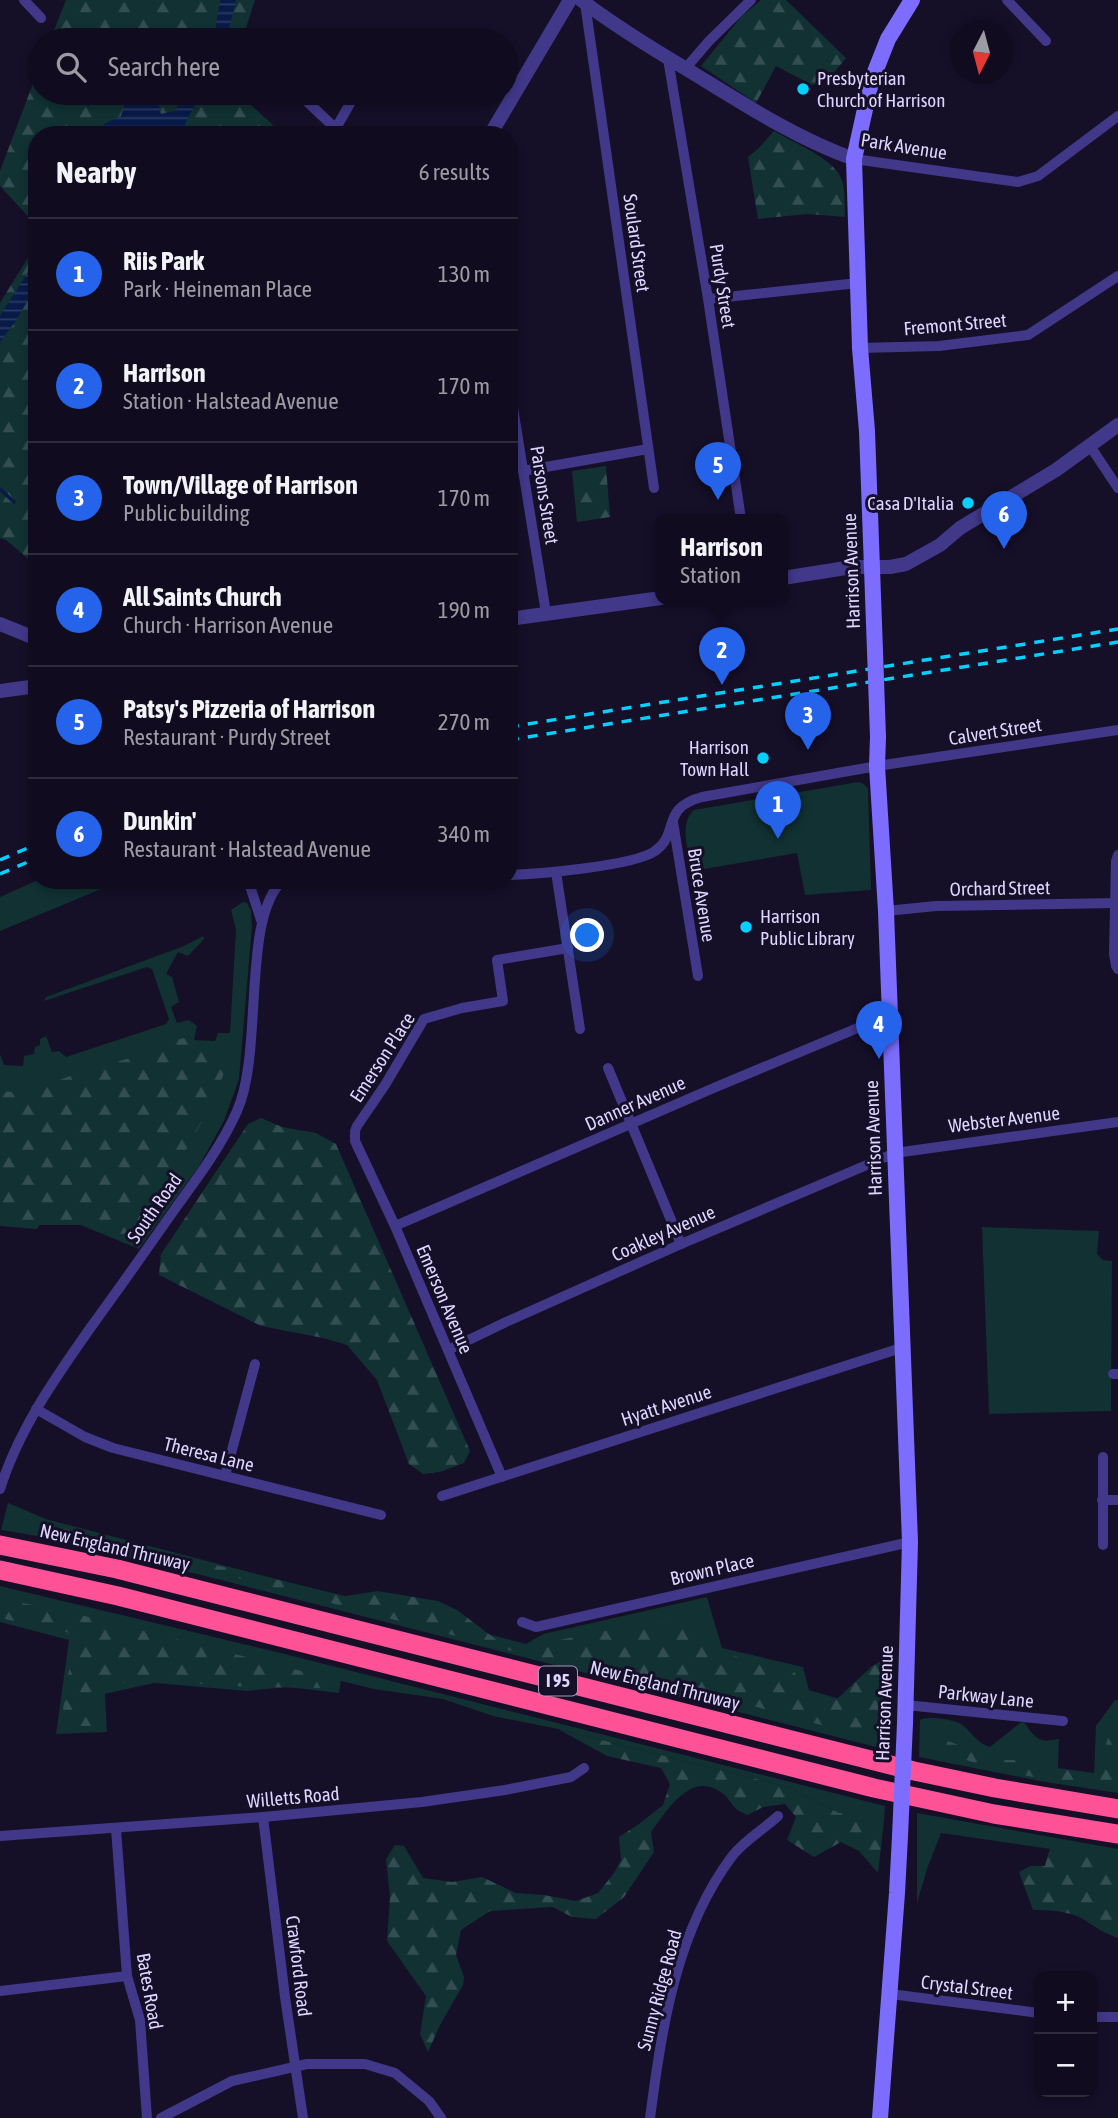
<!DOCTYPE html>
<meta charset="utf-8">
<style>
body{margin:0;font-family:"Asap Condensed",sans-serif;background:#191427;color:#f1f3f6}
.controls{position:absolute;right:21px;bottom:21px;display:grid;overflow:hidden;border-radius:14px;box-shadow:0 4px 10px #0003}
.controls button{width:63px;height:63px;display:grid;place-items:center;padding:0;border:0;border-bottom:2px solid #302b3c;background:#100b1e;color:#f1f3f6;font:35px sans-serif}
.compass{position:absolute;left:950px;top:21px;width:63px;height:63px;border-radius:50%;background:#100b1e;box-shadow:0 4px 10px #0003;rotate:186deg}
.you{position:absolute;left:588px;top:936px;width:24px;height:24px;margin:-18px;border:5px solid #fff;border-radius:50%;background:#1a73e8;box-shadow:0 0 0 10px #1a73e833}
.badge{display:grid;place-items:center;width:46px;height:46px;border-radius:50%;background:#2563eb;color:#fff;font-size:23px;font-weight:700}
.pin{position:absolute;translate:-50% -58px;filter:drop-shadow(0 2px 4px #0008)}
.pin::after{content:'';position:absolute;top:37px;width:24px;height:21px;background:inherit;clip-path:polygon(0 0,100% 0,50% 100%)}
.popup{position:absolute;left:655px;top:514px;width:133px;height:91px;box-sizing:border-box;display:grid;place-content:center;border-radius:14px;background:#100b1e;filter:drop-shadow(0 2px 5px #0005);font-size:23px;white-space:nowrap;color:#9c9ba4}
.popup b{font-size:26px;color:#f1f3f6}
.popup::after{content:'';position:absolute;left:50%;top:100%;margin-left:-14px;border:14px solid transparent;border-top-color:#100b1e}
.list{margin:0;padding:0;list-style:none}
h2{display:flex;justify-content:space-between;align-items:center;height:91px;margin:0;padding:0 28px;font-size:30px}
h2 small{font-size:23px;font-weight:400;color:#9c9ba4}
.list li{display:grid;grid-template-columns:46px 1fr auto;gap:21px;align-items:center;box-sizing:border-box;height:112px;padding:0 28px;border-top:2px solid #302b3c}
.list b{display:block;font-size:26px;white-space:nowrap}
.list p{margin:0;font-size:23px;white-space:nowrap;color:#9c9ba4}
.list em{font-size:23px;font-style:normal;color:#9c9ba4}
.icon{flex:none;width:38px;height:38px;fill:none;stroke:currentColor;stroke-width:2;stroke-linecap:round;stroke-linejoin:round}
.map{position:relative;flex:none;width:1118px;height:2118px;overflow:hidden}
.search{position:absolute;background:#100b1e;box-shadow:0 4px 10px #0003;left:28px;top:28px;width:490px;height:77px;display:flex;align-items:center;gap:18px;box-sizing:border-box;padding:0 24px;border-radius:38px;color:#9c9ba4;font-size:26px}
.panel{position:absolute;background:#100b1e;box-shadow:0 4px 10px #0003;left:28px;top:126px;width:490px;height:763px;border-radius:28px}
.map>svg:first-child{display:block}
</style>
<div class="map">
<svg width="1118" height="2118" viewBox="0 0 1118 2118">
<defs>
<pattern id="forest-firs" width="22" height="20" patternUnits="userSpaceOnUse" patternTransform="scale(1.75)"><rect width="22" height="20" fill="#113133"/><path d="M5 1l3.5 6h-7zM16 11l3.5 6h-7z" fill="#334e52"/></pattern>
<pattern id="water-rules" width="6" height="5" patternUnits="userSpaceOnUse" patternTransform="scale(1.75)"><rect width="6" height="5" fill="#081a48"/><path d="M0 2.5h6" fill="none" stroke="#2c3b63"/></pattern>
</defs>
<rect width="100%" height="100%" fill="#150f28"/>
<g fill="#113133">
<path d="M858 782 864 784 868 789 871 890 805 895 797 853 692 871C689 853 678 824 694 810Z"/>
<polygon points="38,880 123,880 0,931 0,897"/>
<polygon points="243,902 247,903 251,911 252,926 239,1079 224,1121 199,1166 139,1249 49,1212 37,1229 0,1226 0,1054 4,1065 23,1066 24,1056 34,1054 35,1047 40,1045 40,1039 46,1036 52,1052 59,1051 66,1057 166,1024 169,1019 152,969 147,967 44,1001 46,997 184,946 203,936 204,939 188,956 178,952 166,974 172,977 179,1002 171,1007 177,1023 189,1020 197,1026 194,1040 215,1041 218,1033 230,1033 236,930 231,910"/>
<polygon points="982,1227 1099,1231 1097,1254 1103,1260 1112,1261 1111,1411 989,1414"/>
<polygon points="8,1503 46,1519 526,1644 543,1634 707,1597 722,1648 803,1667 809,1690 887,1713 888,1750 205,1576 49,1538 1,1530"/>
<polygon points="0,1586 277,1652 885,1806 884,1821 839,1813 788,1787 558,1729 493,1716 443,1699 374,1689 341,1681 339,1693 287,1687 247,1691 154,1683 105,1694 107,1732 56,1734 69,1640 0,1622"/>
<path d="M1115 1700H1118V1793L1045 1782 919 1757 920 1720C928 1716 950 1719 959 1723 971 1729 973 1741 990 1747L1020 1723 1024 1722C1036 1739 1038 1743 1059 1739L1058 1768 1094 1773 1096 1726Z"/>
<polygon points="917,1813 1118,1849 1118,1905 1035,1895 1050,1849 941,1833 927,1869 917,1903"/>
</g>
<g fill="url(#forest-firs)">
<polygon points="66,0 255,0 242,40 50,40"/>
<polygon points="761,0 786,0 846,58 827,81 812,85 776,66 756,103 701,66 741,17"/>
<polygon points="40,65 40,93 238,93 273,125 267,135 37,135 37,226 0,186 0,171"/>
<path d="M774 131C792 142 833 158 841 178 846 189 844 204 845 217L808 214 758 219 748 157 759 148Z"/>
<polygon points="37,243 37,566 6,540 0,538 0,303"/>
<polygon points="606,466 610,517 577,522 572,471"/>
<polygon points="184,1038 197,1045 220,1049 224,1073 213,1101 145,1225 123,1234 81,1225 40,1225 0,1215 0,1091 23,1093 87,1070 159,1050 172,1041"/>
<polygon points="261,1118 282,1127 316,1133 336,1144 470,1451 464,1463 440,1472 423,1474 409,1464 377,1380 347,1345 323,1338 261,1326 159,1275 161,1254 248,1124"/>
<polygon points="49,1525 345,1596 378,1591 438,1601 457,1610 498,1641 523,1648 542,1647 559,1640 652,1622 684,1624 704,1648 794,1672 801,1680 809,1698 838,1698 871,1667 889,1656 887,1713 878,1733 871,1735 850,1733 714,1695 527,1655 150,1555 48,1533 40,1528"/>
<path d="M0 1599 57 1609 337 1680 332 1688H324L253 1687 135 1680 99 1690C95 1701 96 1719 92 1726H68L61 1723 73 1643 72 1636 67 1632 0 1618Z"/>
<path d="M1118 1716V1788C1056 1779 986 1777 932 1743L937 1739 945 1740 999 1760H1022L1041 1766 1093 1775 1102 1758 1114 1717Z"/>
<path d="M558 1729 788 1787 839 1813 858 1812 884 1821 878 1873 859 1851 841 1842 814 1857 787 1840 796 1817 785 1804 763 1807 748 1815C729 1809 733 1799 719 1791 689 1772 666 1812 651 1832L654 1852 624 1897 596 1919 572 1917 553 1907 490 1911 461 1930 456 1955 464 1977 463 1985 440 2025 428 2052 420 2034 426 1996 387 1941 390 1897 386 1859 395 1845 404 1846 423 1878 452 1882 482 1877 516 1893 544 1895 576 1901 598 1893 614 1873 621 1860 619 1837 639 1824 663 1805 670 1784 661 1768 607 1756Z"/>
<path d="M1050 1849 1118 1858V1938C1103 1933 1096 1927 1083 1919 1069 1911 1049 1910 1033 1910L1019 1872 1030 1866H1045Z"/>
</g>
<g fill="url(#water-rules)">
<polygon points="220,0 236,0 226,40 211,40 215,31"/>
<polygon points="81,93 152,93 157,99 161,114 175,111 184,93 201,93 185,124 184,135 99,135 104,124 121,116 127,97 101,93 88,107"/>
<polygon points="37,258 37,285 15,322 0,342 0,316"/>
</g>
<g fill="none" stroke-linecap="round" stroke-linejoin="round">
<polyline stroke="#081a48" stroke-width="3.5" points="0,489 14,502"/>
<g stroke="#413889" stroke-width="10">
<polyline points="24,0 41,18"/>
<polyline points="1007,0 1046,41"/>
<polyline points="585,3 654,488"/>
<polyline points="668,59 708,299 741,519"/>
<polyline points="685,69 709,41 751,0"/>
<polyline points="298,93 335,128"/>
<polyline points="332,135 356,93"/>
<polyline points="854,159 1018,182 1038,176 1118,116"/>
<polyline points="708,299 858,283"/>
<polyline points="860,348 939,346 1028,335 1118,276"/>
<polyline points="509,383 546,613"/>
<polyline points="1090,446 1118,488"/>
<polyline points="523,471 648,449"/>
<polyline points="673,822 698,976"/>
<polyline points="1118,855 1116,861 1114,954 1116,966 1118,969"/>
<polyline points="556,872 580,1029"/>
<path d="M509 875C538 874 634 866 655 851 680 834 660 808 702 797L877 766 1118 730"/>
<polyline points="248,880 261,920"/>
<polyline points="886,911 936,906 1115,903"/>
<polyline points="608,1068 681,1244"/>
<polyline points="395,1226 716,1087 889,1015"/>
<polyline points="448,1350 506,1322 681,1244 895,1153 1118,1122"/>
<polyline points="1113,1374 1118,1374"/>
<polyline points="36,1409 85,1437 113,1448 381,1515"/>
<polyline points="1103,1457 1103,1545"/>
<polyline points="225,1476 255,1364"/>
<polyline points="502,1477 395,1226 355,1141 355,1131 357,1126 385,1085 424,1019 462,1008 503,1001 497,960 568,948"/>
<path d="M0 1489C19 1429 55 1378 91 1327 120 1287 149 1246 177 1206 199 1176 222 1145 237 1111 264 1051 241 918 283 880"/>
<polyline points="442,1496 901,1348"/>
<polyline points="1102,1500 1118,1500"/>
<polyline points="522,1622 536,1627 910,1542"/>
<polyline points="906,1705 1063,1721"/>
<polyline points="263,1817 285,1997 303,2118"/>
<polyline points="116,1829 127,1976 140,2020 147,2118"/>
<polyline points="0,1836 263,1817 422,1802 505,1790 571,1777 584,1768"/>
<polyline points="0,1991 127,1976"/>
<polyline points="890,1994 1039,2013"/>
<polyline points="1092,2017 1118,2017"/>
<polyline points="161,2118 232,2081 307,2064 365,2064 395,2073 429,2101 441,2118"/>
<path d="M650 2118C662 2027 676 1930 733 1855 745 1840 764 1829 778 1816"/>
</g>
<g stroke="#413889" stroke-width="14">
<path d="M581 0C615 26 651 48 688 70 742 103 795 138 854 159"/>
<polyline points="490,135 570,0"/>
<polyline points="783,578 852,567 890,567 906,564 940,545 960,528 1056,470 1118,425"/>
<polyline points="509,619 661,598"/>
<polyline points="0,624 37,639"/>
<polyline points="0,691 37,686"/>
</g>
<g stroke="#7c6dff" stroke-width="16">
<polyline points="875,651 867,431 860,348 854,159 871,82 888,39 912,0"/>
<polyline points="878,737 877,766 886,911 910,1542 905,1723"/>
<polyline points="880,2118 897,1893 900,1836"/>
</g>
<g stroke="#ff5196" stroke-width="19">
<polyline points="0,1545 117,1569 914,1771 995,1788 1118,1809"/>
<polyline points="0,1570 118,1596 874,1788 994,1814 1118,1834"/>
</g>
<g stroke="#02d1ff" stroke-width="3.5" stroke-dasharray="10 9" stroke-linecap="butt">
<polyline points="509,727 1118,629"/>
<polyline points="509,740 1118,642"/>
<polyline points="0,860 37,844"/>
<polyline points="0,874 37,858"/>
</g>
<g stroke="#7c6dff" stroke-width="16">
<polyline points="875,651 878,737"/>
<polyline points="900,1836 905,1723"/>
</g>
</g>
<g fill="#02d1ff" stroke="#150f28" stroke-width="2.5">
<circle cx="803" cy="89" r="7"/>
<circle cx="968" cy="503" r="7"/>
<circle cx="763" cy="758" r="7"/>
<circle cx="746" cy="927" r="7"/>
</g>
<g text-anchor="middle" stroke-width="6" stroke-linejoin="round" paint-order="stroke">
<rect fill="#150f28" stroke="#a29abe" stroke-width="2" x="539" y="1666.5" width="38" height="29" rx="5"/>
<g font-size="18" font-weight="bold" fill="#ded6ff">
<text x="558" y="1687">I 95</text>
</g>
<g font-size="19" fill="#ded6ff" stroke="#150f28" text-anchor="start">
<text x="817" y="85">Presbyterian<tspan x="817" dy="22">Church of Harrison</tspan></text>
<text x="954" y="510" text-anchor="end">Casa D'Italia</text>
<text x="749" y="754" text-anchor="end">Harrison<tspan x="749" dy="22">Town Hall</tspan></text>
<text x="760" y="923">Harrison<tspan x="760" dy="22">Public Library</tspan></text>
</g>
<g font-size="19" fill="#ded6ff" stroke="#150f28">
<text transform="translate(904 146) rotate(9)" y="7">Park Avenue</text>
<text transform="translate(637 243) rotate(82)" y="7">Soulard Street</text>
<text transform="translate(723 286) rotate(81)" y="7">Purdy Street</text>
<text transform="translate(955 324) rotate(-5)" y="7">Fremont Street</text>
<text transform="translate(545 495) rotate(81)" y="7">Parsons Street</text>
<text transform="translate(851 571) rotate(-92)" y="7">Harrison Avenue</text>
<text transform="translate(995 731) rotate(-9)" y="7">Calvert Street</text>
<text transform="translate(1000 888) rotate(-1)" y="7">Orchard Street</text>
<text transform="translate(702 895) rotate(81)" y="7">Bruce Avenue</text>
<text transform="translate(382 1057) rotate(-57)" y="7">Emerson Place</text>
<text transform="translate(635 1103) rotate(-24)" y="7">Danner Avenue</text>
<text transform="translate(1004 1119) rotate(-7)" y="7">Webster Avenue</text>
<text transform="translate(873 1138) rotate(-92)" y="7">Harrison Avenue</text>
<text transform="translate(154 1208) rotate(-55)" y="7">South Road</text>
<text transform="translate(663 1233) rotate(-24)" y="7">Coakley Avenue</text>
<text transform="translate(445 1299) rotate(67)" y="7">Emerson Avenue</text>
<text transform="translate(666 1405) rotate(-18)" y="7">Hyatt Avenue</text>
<text transform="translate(209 1454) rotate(14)" y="7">Theresa Lane</text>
<text transform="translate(115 1547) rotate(13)" y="7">New England Thruway</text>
<text transform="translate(712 1569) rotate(-13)" y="7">Brown Place</text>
<text transform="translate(665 1685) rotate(14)" y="7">New England Thruway</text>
<text transform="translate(986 1696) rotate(6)" y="7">Parkway Lane</text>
<text transform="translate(884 1703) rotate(-88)" y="7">Harrison Avenue</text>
<text transform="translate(293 1797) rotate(-5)" y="7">Willetts Road</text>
<text transform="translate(299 1966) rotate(83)" y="7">Crawford Road</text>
<text transform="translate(967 1987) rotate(7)" y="7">Crystal Street</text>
<text transform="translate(659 1990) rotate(-75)" y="7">Sunny Ridge Road</text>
<text transform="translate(150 1991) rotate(80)" y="7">Bates Road</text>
</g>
</g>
</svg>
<div class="controls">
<button>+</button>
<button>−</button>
</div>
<svg class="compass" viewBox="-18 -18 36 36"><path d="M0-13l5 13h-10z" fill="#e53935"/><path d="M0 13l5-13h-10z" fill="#9c9ba4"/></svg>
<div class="you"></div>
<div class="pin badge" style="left:778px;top:839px">1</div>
<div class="pin badge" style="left:722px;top:685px">2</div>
<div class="popup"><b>Harrison</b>Station</div>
<div class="pin badge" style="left:808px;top:750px">3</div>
<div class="pin badge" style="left:879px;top:1059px">4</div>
<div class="pin badge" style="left:718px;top:500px">5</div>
<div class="pin badge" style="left:1004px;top:549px">6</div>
<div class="search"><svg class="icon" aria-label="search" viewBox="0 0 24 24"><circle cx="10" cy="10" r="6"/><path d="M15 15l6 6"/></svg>Search here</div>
<section class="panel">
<h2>Nearby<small>6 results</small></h2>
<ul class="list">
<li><span class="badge">1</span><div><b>Riis Park</b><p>Park · Heineman Place</p></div><em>130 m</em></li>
<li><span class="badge">2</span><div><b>Harrison</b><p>Station · Halstead Avenue</p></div><em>170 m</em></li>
<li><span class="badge">3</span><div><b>Town/Village of Harrison</b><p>Public building</p></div><em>170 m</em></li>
<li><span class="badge">4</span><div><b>All Saints Church</b><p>Church · Harrison Avenue</p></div><em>190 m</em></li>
<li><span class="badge">5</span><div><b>Patsy's Pizzeria of Harrison</b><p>Restaurant · Purdy Street</p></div><em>270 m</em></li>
<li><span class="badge">6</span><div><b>Dunkin'</b><p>Restaurant · Halstead Avenue</p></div><em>340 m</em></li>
</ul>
</section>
</div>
